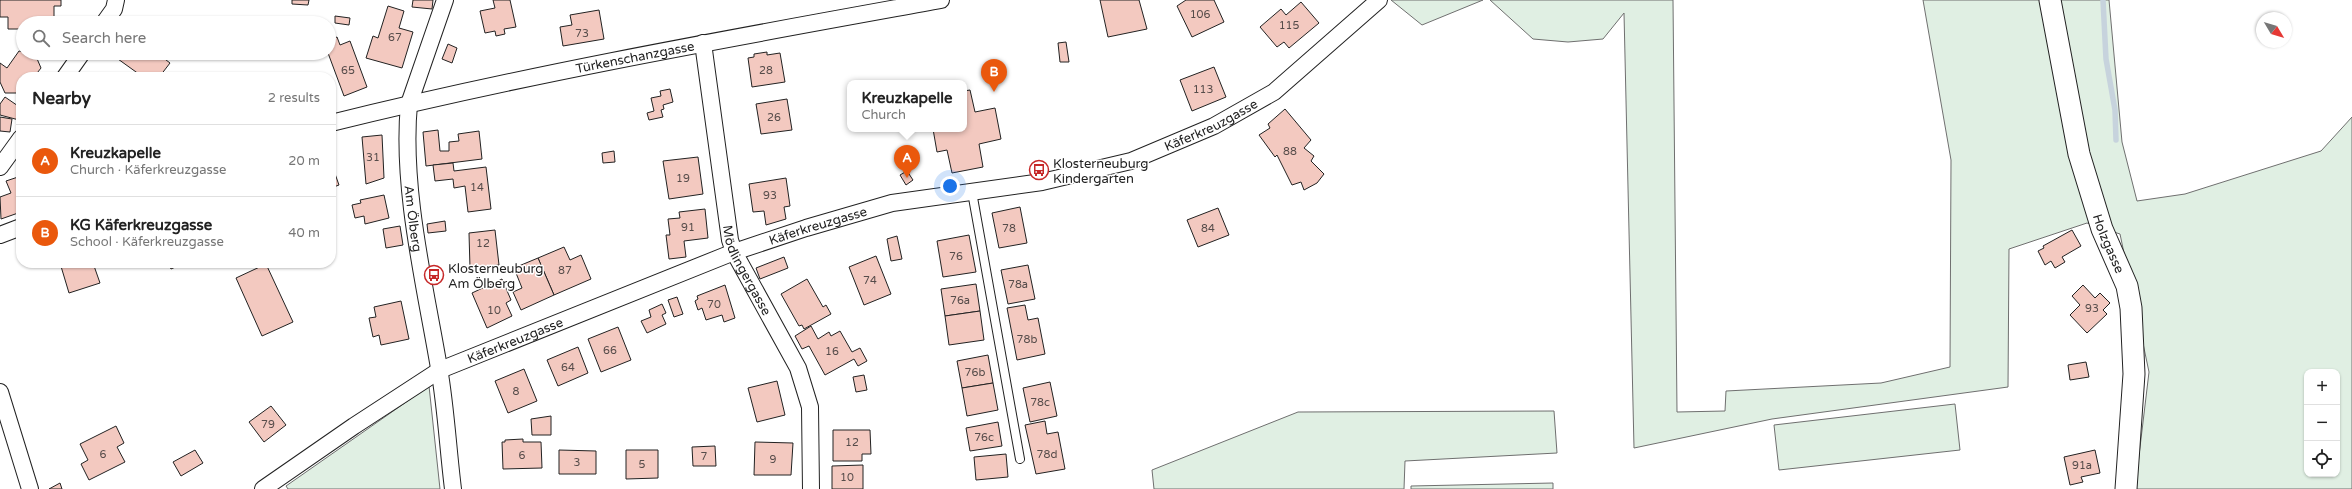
<!DOCTYPE html>
<meta charset="utf-8">
<style>
body{margin:0;font-family:"Varela Round",sans-serif;background:#f2f2f2;color:#222}
.controls{position:absolute;right:12px;bottom:12px;display:grid;overflow:hidden;border-radius:8px;box-shadow:0 1px 3px #0004}
.controls button{width:36px;height:36px;display:grid;place-items:center;padding:0;border:0;border-bottom:1px solid #e0e0e0;background:#fff;color:#222;font:20px sans-serif}
.compass{position:absolute;left:2256px;top:12px;width:36px;height:36px;border-radius:50%;background:#fff;box-shadow:0 1px 3px #0004;rotate:128deg}
.you{position:absolute;left:950px;top:186px;width:14px;height:14px;margin:-10px;border:3px solid #fff;border-radius:50%;background:#1a73e8;box-shadow:0 0 0 6px #1a73e833}
.badge{display:grid;place-items:center;width:26px;height:26px;border-radius:50%;background:#ea580c;color:#fff;font-size:13px;font-weight:700}
.pin{position:absolute;translate:-50% -33px;filter:drop-shadow(0 1px 2px #0008)}
.pin::after{content:'';position:absolute;top:21px;width:14px;height:12px;background:inherit;clip-path:polygon(0 0,100% 0,50% 100%)}
.popup{position:absolute;left:847px;top:80px;width:120px;height:52px;box-sizing:border-box;display:grid;place-content:center;border-radius:8px;background:#fff;filter:drop-shadow(0 1px 3px #0005);font-size:13px;white-space:nowrap;color:#767676}
.popup b{font-size:15px;color:#222}
.popup::after{content:'';position:absolute;left:50%;top:100%;margin-left:-8px;border:8px solid transparent;border-top-color:#fff}
.list{margin:0;padding:0;list-style:none}
h2{display:flex;justify-content:space-between;align-items:center;height:52px;margin:0;padding:0 16px;font-size:17px}
h2 small{font-size:13px;font-weight:400;color:#767676}
.list li{display:grid;grid-template-columns:26px 1fr auto;gap:12px;align-items:center;box-sizing:border-box;height:72px;padding:0 16px;border-top:1px solid #e0e0e0}
.list b{display:block;font-size:15px;white-space:nowrap}
.list p{margin:0;font-size:13px;white-space:nowrap;color:#767676}
.list em{font-size:13px;font-style:normal;color:#767676}
.icon{flex:none;width:22px;height:22px;fill:none;stroke:currentColor;stroke-width:2;stroke-linecap:round;stroke-linejoin:round}
.map{position:relative;flex:none;width:2352px;height:489px;overflow:hidden}
.search{position:absolute;background:#fff;box-shadow:0 1px 3px #0004;left:16px;top:16px;width:320px;height:44px;display:flex;align-items:center;gap:10px;box-sizing:border-box;padding:0 14px;border-radius:22px;color:#767676;font-size:15px}
.panel{position:absolute;background:#fff;box-shadow:0 1px 3px #0004;left:16px;top:72px;width:320px;height:196px;border-radius:16px}
.map>svg:first-child{display:block}
</style>
<div class="map">
<svg width="2352" height="489" viewBox="0 0 2352 489">
<rect width="100%" height="100%" fill="#fff"/>
<g fill="#e0efe3" stroke="#6f6f6f" fill-rule="evenodd">
<polygon points="1391,0 1483,0 1422,25"/>
<path d="M1490 0H1673L1677 412 1725 411 1726 391 1881 383 1950 367 1951 160 1923 0H2109L2122 142 2137 201 2185 194 2321 151 2352 117V489H2135L2149 372 2120 234 2087 223 2009 249 2008 387 1772 419 1634 448 1624 13 1603 39 1568 42 1533 39ZM2307 372H2337V474H2307Z"/>
<polygon points="429,386 440,489 288,489 286,486"/>
<polygon points="1955,404 1960,450 1779,470 1774,425"/>
<polygon points="1554,411 1557,453 1405,461 1404,489 1154,489 1152,470 1298,412"/>
<polygon points="1553,483 1553,489 1411,489 1411,486"/>
</g>
<g fill="none" stroke-linecap="round" stroke-linejoin="round">
<polyline stroke="#c7d3dd" stroke-width="5.5" points="2103,0 2106,59 2115,110 2116,140"/>
</g>
<g fill="#f3c9c0" stroke="#222">
<polygon points="0,0 61,0 61,6 54,6 54,19 48,19 48,23 23,23 23,29 8,29 8,17 0,17"/>
<polygon points="292,0 309,0 308,5 292,4"/>
<polygon points="413,0 433,0 432,9 412,7"/>
<polygon points="493,0 510,0 516,27 504,29 505,34 496,36 495,31 485,33 480,11 495,8"/>
<polygon points="1100,0 1139,0 1147,29 1108,37"/>
<polygon points="1186,0 1214,0 1224,22 1192,37 1177,6"/>
<polygon points="1301,2 1319,23 1289,48 1284,42 1277,47 1260,27 1281,9 1286,15"/>
<polygon points="388,6 404,11 399,28 413,32 402,68 366,58 373,36 378,38"/>
<polygon points="599,10 604,39 563,46 560,27 572,25 570,15"/>
<polygon points="335,16 350,18 349,25 335,23"/>
<polygon points="337,37 340,45 350,41 367,87 344,96 328,53 329,40"/>
<polygon points="1066,42 1069,62 1060,62 1058,43"/>
<polygon points="448,44 457,48 452,63 442,59"/>
<polygon points="19,51 35,54 41,68 34,77 21,77 21,93 5,93 0,82 0,63 7,68"/>
<polygon points="767,52 767,55 780,53 785,82 752,87 748,58 754,57 754,54"/>
<polygon points="112,53 157,53 170,63 160,76 143,77 111,54"/>
<polygon points="1214,67 1226,97 1192,111 1180,80"/>
<polygon points="670,89 673,102 663,105 664,109 661,110 663,117 649,120 647,113 654,111 651,98 661,96 660,91"/>
<polygon points="970,90 975,112 995,108 1001,139 979,144 983,167 952,173 947,150 937,152 933,129 964,129 964,91"/>
<polygon points="5,97 21,108 21,116 19,120 0,115 0,104"/>
<polygon points="787,99 792,130 761,134 756,104"/>
<polygon points="1285,109 1311,140 1304,148 1314,156 1311,161 1324,174 1317,183 1304,190 1301,182 1292,185 1277,155 1275,157 1259,135 1270,128 1268,124"/>
<polygon points="0,117 12,119 10,132 0,131"/>
<polygon points="438,130 440,151 449,151 449,142 459,141 458,134 479,131 482,159 426,166 423,132"/>
<polygon points="382,135 384,178 366,184 362,137"/>
<polygon points="614,151 615,162 603,163 602,153"/>
<polygon points="698,157 703,194 669,199 663,161"/>
<polygon points="453,163 454,171 486,167 491,209 468,212 465,186 454,188 453,179 435,181 433,165"/>
<polygon points="334,171 339,185 331,188 331,172"/>
<polygon points="907,171 913,180 906,185 900,175"/>
<polygon points="21,176 21,212 1,219 0,197 11,193 6,181"/>
<polygon points="786,178 790,206 784,207 786,219 766,225 764,211 753,212 749,184"/>
<polygon points="384,195 389,218 365,224 364,216 355,218 352,205 361,203 360,200"/>
<polygon points="1020,207 1027,243 999,248 992,213"/>
<polygon points="1218,208 1229,235 1198,247 1187,220"/>
<polygon points="705,209 708,238 684,241 686,257 669,259 666,235 670,235 668,219 680,218 679,212"/>
<polygon points="445,221 446,231 428,233 427,224"/>
<polygon points="400,226 403,245 386,248 383,229"/>
<polygon points="495,230 499,265 470,268 469,233"/>
<polygon points="2072,230 2081,246 2062,257 2065,262 2055,268 2051,261 2045,265 2038,251 2044,248 2043,246"/>
<polygon points="969,235 976,272 943,277 937,241"/>
<polygon points="897,236 902,259 891,261 887,239"/>
<polygon points="564,247 570,260 581,255 591,279 554,295 538,258"/>
<polygon points="876,256 891,294 864,305 849,267"/>
<polygon points="784,257 788,268 760,279 756,268"/>
<polygon points="538,258 554,295 521,310 513,292 522,288 514,268"/>
<polygon points="60,263 93,263 100,283 69,293"/>
<polygon points="168,263 184,263 171,269"/>
<polygon points="266,264 293,322 262,336 236,278"/>
<polygon points="1028,265 1035,299 1008,304 1001,270"/>
<polygon points="502,279 511,300 506,303 512,316 487,328 472,293"/>
<polygon points="807,279 823,307 826,305 831,314 804,329 802,325 799,326 781,294"/>
<polygon points="976,284 980,311 945,316 941,289"/>
<polygon points="725,285 735,318 724,322 722,315 706,320 702,308 698,310 695,301 698,299 697,296"/>
<polygon points="2083,285 2095,298 2100,293 2110,303 2103,310 2107,314 2087,333 2070,315 2080,305 2072,296"/>
<polygon points="677,297 683,314 674,317 668,300"/>
<polygon points="401,301 409,339 381,345 379,335 373,337 369,318 376,317 374,307"/>
<polygon points="662,304 666,313 662,315 666,324 647,333 641,321 651,317 649,310"/>
<polygon points="1025,305 1028,320 1038,318 1045,354 1017,360 1007,308"/>
<polygon points="980,311 984,340 949,345 945,316"/>
<polygon points="811,326 818,339 829,332 831,336 840,331 852,352 860,348 867,361 858,366 854,359 825,375 809,346 802,349 795,336"/>
<polygon points="618,327 631,360 601,372 588,339"/>
<polygon points="578,347 588,373 558,386 547,360"/>
<polygon points="988,355 993,383 962,388 957,361"/>
<polygon points="2086,362 2089,377 2070,380 2068,365"/>
<polygon points="524,369 537,401 508,413 495,381"/>
<polygon points="864,375 867,390 856,392 853,377"/>
<polygon points="777,381 785,415 757,422 748,388"/>
<polygon points="1050,382 1057,416 1030,422 1023,388"/>
<polygon points="993,383 998,410 967,416 962,388"/>
<polygon points="271,406 286,425 264,442 249,422"/>
<polygon points="551,416 551,435 532,435 531,419"/>
<polygon points="1045,421 1047,434 1058,432 1065,469 1036,474 1025,425"/>
<polygon points="998,422 1002,446 970,451 966,428"/>
<polygon points="116,426 124,443 117,447 125,462 89,480 81,464 88,460 80,444"/>
<polygon points="833,430 870,430 871,454 862,454 862,461 833,461"/>
<polygon points="523,439 523,442 541,442 542,468 503,469 502,442 505,442 505,440"/>
<polygon points="755,442 793,443 791,475 754,475"/>
<polygon points="715,446 716,466 693,466 692,447"/>
<polygon points="195,450 203,463 181,476 173,462"/>
<polygon points="559,450 596,451 596,474 559,474"/>
<polygon points="626,450 658,450 658,478 626,479"/>
<polygon points="2095,450 2100,473 2081,477 2083,482 2070,485 2064,457"/>
<polygon points="1006,454 1008,477 976,480 974,457"/>
<polygon points="863,465 863,489 832,489 832,466"/>
<polygon points="60,483 62,489 49,489"/>
</g>
<g fill="none" stroke-linecap="round" stroke-linejoin="round">
<defs>
<polyline id="service" points="972,192 1020,459"/>
<g id="minor">
<path id="s1" d="M445 0 409 104C401 188 425 285 439 368 446 408 448 449 453 489"/>
<polyline points="104,23 114,9 116,0"/>
<path id="s2" d="M703 43 730 240 734 252 798 368 810 407 811 489"/>
<polyline points="65,77 82,53"/>
<path id="s3" d="M331 123C532 73 737 37 941 0"/>
<polyline points="0,167 21,138"/>
<polyline points="0,235 21,227"/>
<polyline points="0,392 30,489"/>
<path id="s4" d="M263 489 354 426 440 370 734 252 806 228 892 203 1042 182 1131 161 1214 126 1274 92 1379 0"/>
</g>
<g id="tertiary">
<path id="s5" d="M2050 0 2079 154 2102 229 2127 286 2131 308 2134 374 2126 489"/>
</g>
</defs>
<use href="#service" stroke="#222" stroke-width="10"/>
<use href="#minor" stroke="#222" stroke-width="18"/>
<use href="#tertiary" stroke="#222" stroke-width="23"/>
<use href="#service" stroke="#fff" stroke-width="8"/>
<use href="#minor" stroke="#fff" stroke-width="16"/>
<use href="#tertiary" stroke="#fff" stroke-width="21"/>
</g>
<defs>
<symbol id="bus-ring" viewBox="-11 -11 22 22"><circle r="9.5" fill="#fff" stroke="#c62828" stroke-width="1.5"/><path d="M-5-6H5V4H4V6H2V4H-2V6H-4V4H-5ZM-3.5-4V0h7V-4ZM-3.5 1.2v1.5H-2V1.2ZM2 1.2v1.5H3.5V1.2Z" fill="#c62828"/></symbol>
</defs>
<g fill-rule="evenodd">
<use href="#bus-ring" x="1028" y="159" width="22" height="22"/>
<use href="#bus-ring" x="423" y="264" width="22" height="22"/>
</g>
<g text-anchor="middle" stroke-width="3" stroke-linejoin="round" paint-order="stroke">
<g font-size="11" fill="#564c4a">
<text x="1200" y="18">106</text>
<text x="1289" y="29">115</text>
<text x="582" y="37">73</text>
<text x="395" y="41">67</text>
<text x="348" y="74">65</text>
<text x="766" y="74">28</text>
<text x="1203" y="93">113</text>
<text x="774" y="121">26</text>
<text x="1290" y="155">88</text>
<text x="373" y="161">31</text>
<text x="683" y="182">19</text>
<text x="477" y="191">14</text>
<text x="770" y="199">93</text>
<text x="688" y="231">91</text>
<text x="1009" y="232">78</text>
<text x="1208" y="232">84</text>
<text x="483" y="247">12</text>
<text x="956" y="260">76</text>
<text x="565" y="274">87</text>
<text x="870" y="284">74</text>
<text x="1018" y="288">78a</text>
<text x="960" y="304">76a</text>
<text x="714" y="308">70</text>
<text x="2092" y="312">93</text>
<text x="494" y="314">10</text>
<text x="1027" y="343">78b</text>
<text x="610" y="354">66</text>
<text x="832" y="355">16</text>
<text x="568" y="371">64</text>
<text x="975" y="376">76b</text>
<text x="516" y="395">8</text>
<text x="1040" y="406">78c</text>
<text x="268" y="428">79</text>
<text x="984" y="441">76c</text>
<text x="852" y="446">12</text>
<text x="103" y="458">6</text>
<text x="1047" y="458">78d</text>
<text x="522" y="459">6</text>
<text x="704" y="460">7</text>
<text x="773" y="463">9</text>
<text x="577" y="466">3</text>
<text x="642" y="468">5</text>
<text x="2082" y="469">91a</text>
<text x="847" y="481">10</text>
</g>
<g font-size="13" fill="#222" stroke="#fff">
<text dy="5" stroke="none"><textPath href="#s3" startOffset="311">Türkenschanzgasse</textPath></text>
<text dy="5" stroke="none"><textPath href="#s4" startOffset="1026">Käferkreuzgasse</textPath></text>
<text dy="5" stroke="none"><textPath href="#s1" startOffset="225">Am Ölberg</textPath></text>
<text dy="5" stroke="none"><textPath href="#s4" startOffset="618">Käferkreuzgasse</textPath></text>
<text dy="5" stroke="none"><textPath href="#s5" startOffset="251">Holzgasse</textPath></text>
<text dy="5" stroke="none"><textPath href="#s2" startOffset="233">Mödlingergasse</textPath></text>
<text dy="5" stroke="none"><textPath href="#s4" startOffset="294">Käferkreuzgasse</textPath></text>
</g>
<g font-size="13" fill="#222" stroke="#fff" text-anchor="start">
<text x="1053" y="168">Klosterneuburg<tspan x="1053" dy="15">Kindergarten</tspan></text>
<text x="448" y="273">Klosterneuburg<tspan x="448" dy="15">Am Ölberg</tspan></text>
</g>
</g>
</svg>
<div class="controls">
<button>+</button>
<button>−</button>
<button><svg class="icon" aria-label="locate" viewBox="0 0 24 24"><circle cx="12" cy="12" r="6"/><path d="M12 2v4M12 18v4M2 12h4M18 12h4"/></svg></button>
</div>
<svg class="compass" viewBox="-18 -18 36 36"><path d="M0-13l5 13h-10z" fill="#e53935"/><path d="M0 13l5-13h-10z" fill="#767676"/></svg>
<div class="you"></div>
<div class="pin badge" style="left:907px;top:178px">A</div>
<div class="popup"><b>Kreuzkapelle</b>Church</div>
<div class="pin badge" style="left:994px;top:92px">B</div>
<div class="search"><svg class="icon" aria-label="search" viewBox="0 0 24 24"><circle cx="10" cy="10" r="6"/><path d="M15 15l6 6"/></svg>Search here</div>
<section class="panel">
<h2>Nearby<small>2 results</small></h2>
<ul class="list">
<li><span class="badge">A</span><div><b>Kreuzkapelle</b><p>Church · Käferkreuzgasse</p></div><em>20 m</em></li>
<li><span class="badge">B</span><div><b>KG Käferkreuzgasse</b><p>School · Käferkreuzgasse</p></div><em>40 m</em></li>
</ul>
</section>
</div>
